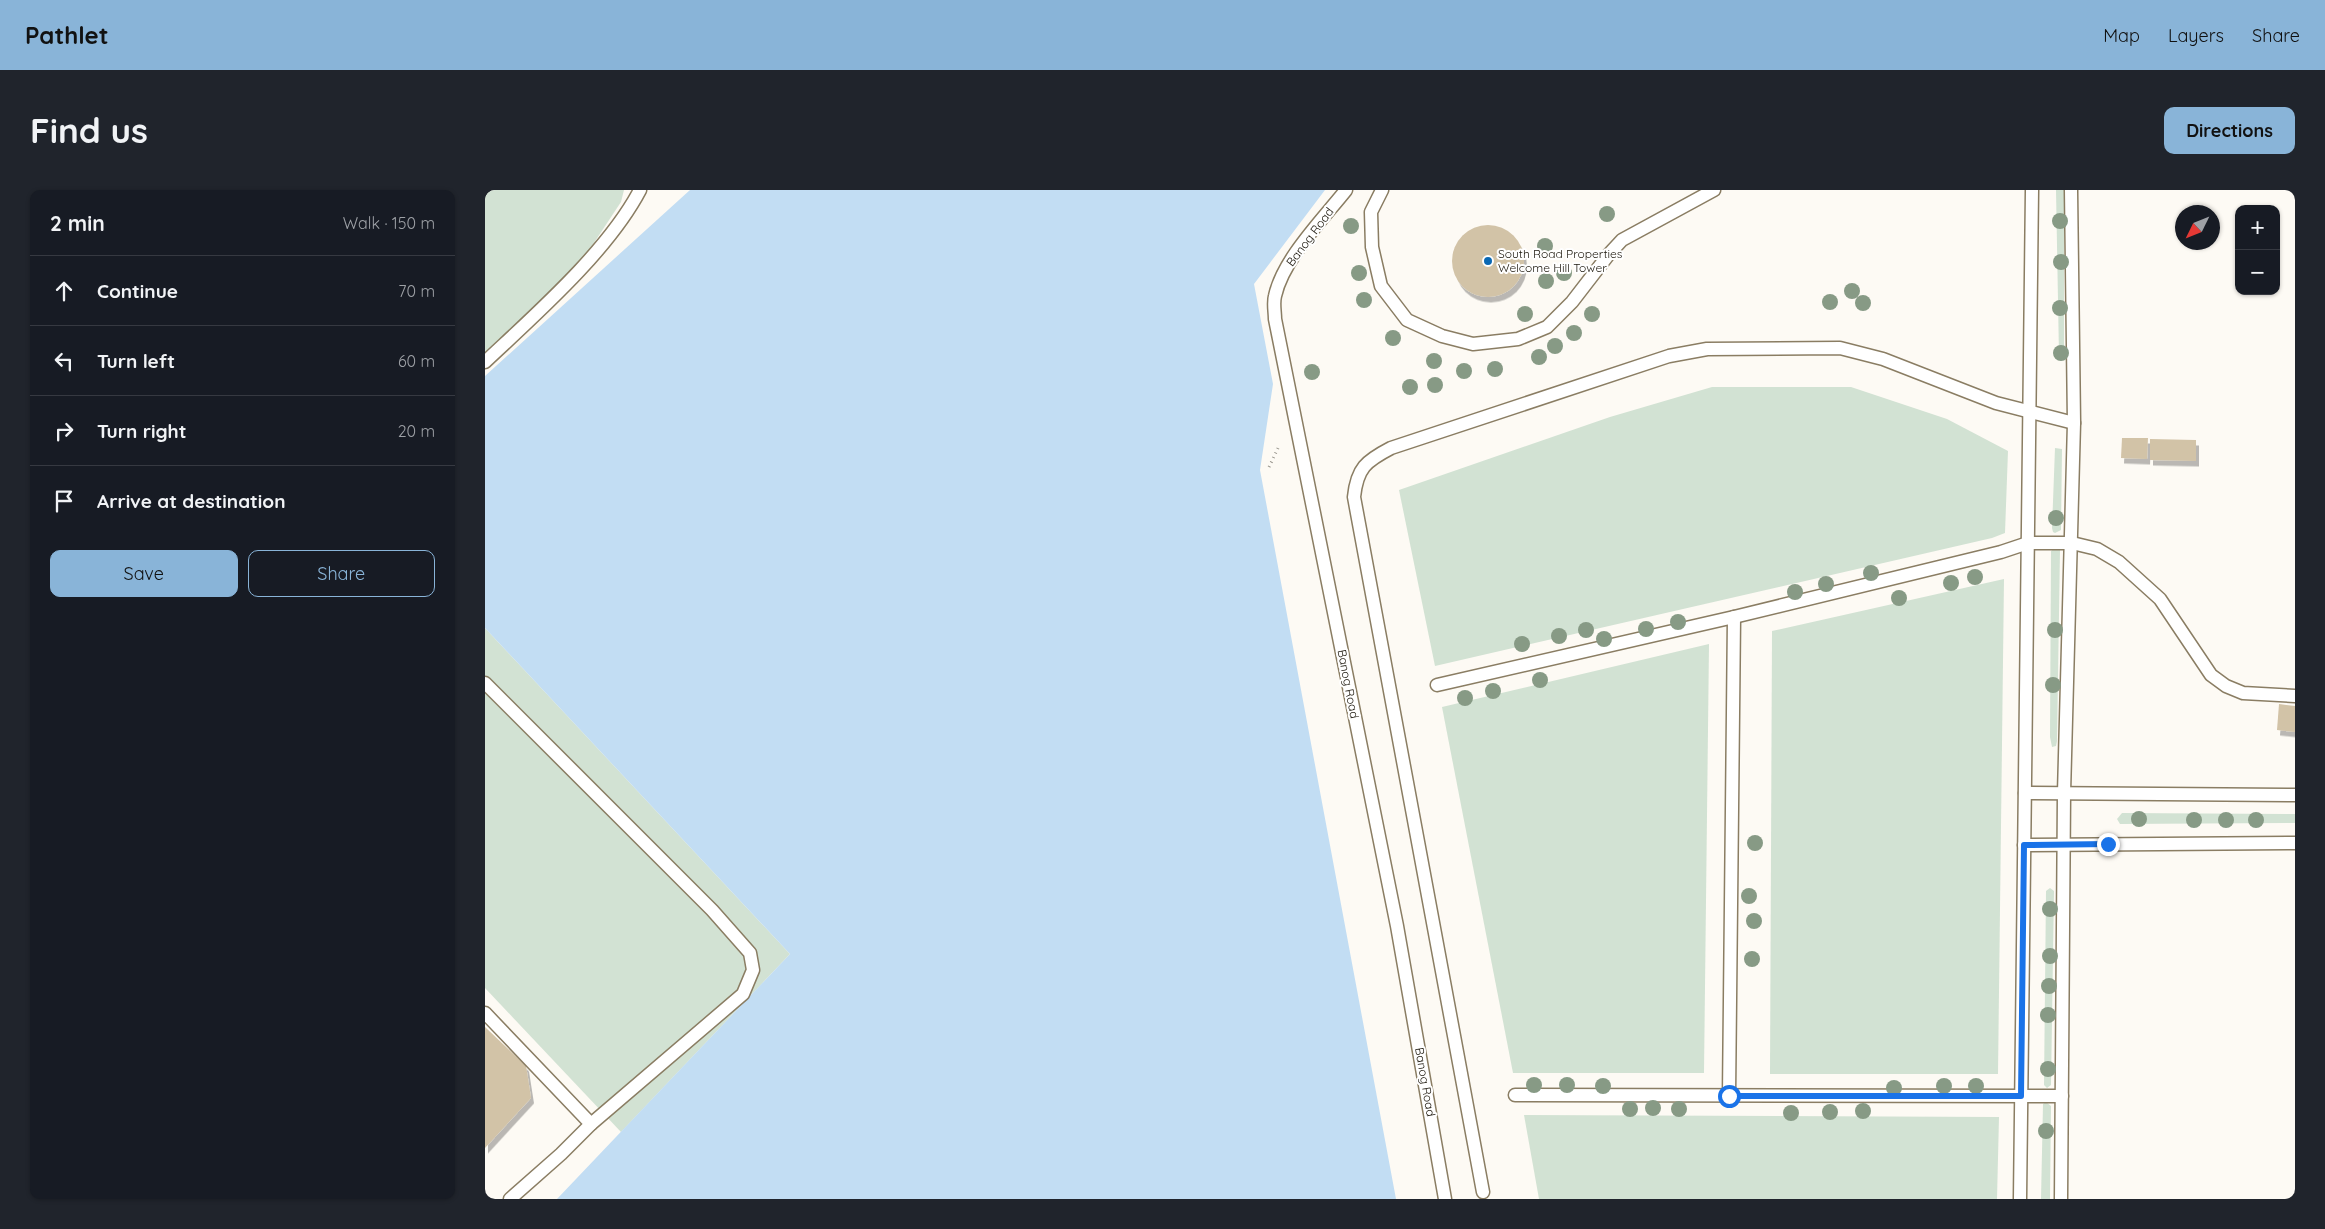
<!DOCTYPE html>
<meta charset="utf-8">
<style>
body{margin:0;font-family:Quicksand,sans-serif;background:#20242c;color:#f1f3f6}
.controls{position:absolute;right:15px;top:15px;display:grid;overflow:hidden;border-radius:10px;box-shadow:0 1px 4px #0004}
.controls button{width:45px;height:45px;display:grid;place-items:center;padding:0;border:0;border-bottom:1px solid #363941;background:#171b24;color:#f1f3f6;font:25px sans-serif}
.compass{position:absolute;left:1690px;top:15px;width:45px;height:45px;border-radius:50%;background:#171b24;box-shadow:0 1px 4px #0004;rotate:227deg}
.stop{position:absolute;width:15px;height:15px;margin:-11px;border:4px solid #1a73e8;border-radius:50%;background:#fff}
.stop.end{background:#1a73e8;border-color:#fff;box-shadow:0 1px 5px #0008}
.list{margin:0;padding:0;list-style:none}
h2{display:flex;justify-content:space-between;align-items:center;height:65px;margin:0;padding:0 20px;font-size:21px}
h2 small{font-size:16px;font-weight:400;color:#9ea1a6}
.list li{display:grid;grid-template-columns:32px 1fr auto;gap:15px;align-items:center;box-sizing:border-box;height:70px;padding:0 20px;border-top:1px solid #363941}
.list b{display:block;font-size:19px;white-space:nowrap}
.list em{font-size:16px;font-style:normal;color:#9ea1a6}
.actions{display:flex;gap:10px;padding:15px 20px}
.actions a{flex:1;padding:11px 0;border:1px solid #89b4d8;border-radius:10px;text-align:center;font-size:18px;color:#89b4d8}
.actions .main{background:#89b4d8;color:#111}
.icon{flex:none;width:28px;height:28px;fill:none;stroke:currentColor;stroke-width:2;stroke-linecap:round;stroke-linejoin:round}
.map{position:relative;flex:none;width:1810px;height:1009px;overflow:hidden;border-radius:10px}
header{display:flex;align-items:center;gap:30px;box-sizing:border-box;height:70px;padding:0 25px;background:#89b4d8;color:#111}
header strong{font-size:24px}
nav{display:flex;gap:28px;margin-inline-start:auto;font-size:18px}
.intro{display:flex;align-items:center;justify-content:space-between;box-sizing:border-box;height:120px;padding:0 30px}
h1{margin:0;font-size:35px}
.button{padding:12px 22px;border-radius:10px;background:#89b4d8;color:#111;font-size:18px;font-weight:700}
main{display:flex;gap:30px;padding:0 30px}
aside{flex:1;background:#171b24;border-radius:10px;box-shadow:0 1px 4px #0004}
.map>svg:first-child{display:block}
</style>
<header>
<strong>Pathlet</strong>
<nav><a>Map</a><a>Layers</a><a>Share</a></nav>
</header>
<div class="intro"><h1>Find us</h1><a class="button">Directions</a></div>
<main>
<aside>
<h2>2 min<small>Walk · 150 m</small></h2>
<ul class="list">
<li><svg class="icon" aria-label="ahead" viewBox="0 0 24 24"><path d="M12 20V5M6 11l6-6 6 6"/></svg><div><b>Continue</b></div><em>70 m</em></li>
<li><svg class="icon" aria-label="left" viewBox="0 0 24 24"><path d="M17 20v-9H6M10 6l-5 5 5 5"/></svg><div><b>Turn left</b></div><em>60 m</em></li>
<li><svg class="icon" aria-label="right" viewBox="0 0 24 24"><path d="M7 20v-9h11M14 6l5 5-5 5"/></svg><div><b>Turn right</b></div><em>20 m</em></li>
<li><svg class="icon" aria-label="arrive" viewBox="0 0 24 24"><path d="M6 21V4h12l-3 4 3 4H6"/></svg><div><b>Arrive at destination</b></div></li>
</ul>
<div class="actions"><a class="main">Save</a><a>Share</a></div>
</aside>
<div class="map">
<svg width="1810" height="1009" viewBox="0 0 1810 1009">
<defs>
<filter id="shadow"><feDropShadow dx="3" dy="5.5" stdDeviation="0" flood-color="#0004"/></filter>
</defs>
<rect width="100%" height="100%" fill="#fdfaf4"/>
<g fill="#d2e2d3">
<polygon points="0,0 139,0 136,12 91,80 0,165"/>
<polygon points="1571,0 1579,0 1579,167 1577,169 1574,166"/>
<polygon points="1227,197 1366,197 1462,229 1523,261 1520,343 1507,348 950,476 914,300 1125,227"/>
<polygon points="1570,258 1577,259 1576,340 1570,343 1568,342 1567,338"/>
<polygon points="1569,359 1575,360 1572,551 1571,556 1567,557 1565,547 1566,361"/>
<polygon points="1519,389 1513,884 1285,884 1287,441"/>
<polygon points="0,438 305,764 136,942 0,798"/>
<polygon points="1224,454 1219,883 1028,883 957,517"/>
<polygon points="1637,623 1810,624 1810,633 1635,634 1632,629"/>
<polygon points="1565,698 1569,701 1566,895 1562,898 1559,895 1561,701"/>
<polygon points="1561,912 1566,916 1565,1009 1556,1009 1558,914"/>
<polygon points="1039,925 1514,927 1512,1009 1054,1009"/>
</g>
<polygon fill="#c2ddf3" points="205,0 840,0 769,94 788,194 775,280 911,1009 72,1009 305,764 0,438 0,186"/>
<g fill="#d2c3a7" filter="url(#shadow)">
<circle cx="1003" cy="71" r="36"/>
<polygon points="1637,248 1663,248 1662,269 1636,268"/>
<polygon points="1665,249 1711,250 1711,271 1665,270"/>
<polygon points="1794,514 1810,516 1810,542 1792,540"/>
<polygon points="0,837 41,876 46,908 0,958"/>
</g>
<g fill="none" stroke-linecap="round" stroke-linejoin="round">
<defs>
<g id="service">
<path d="M861 0C838 29 798 69 790 106 788 113 790 122 790 129L912 736 960 1009"/>
<polyline points="897,0 886,22 887,57 896,96 922,130 957,146 988,154 1033,149 1062,137 1087,112 1124,64 1137,50 1229,0"/>
<path d="M0 172C51 124 123 61 155 0"/>
<polyline points="0,493 227,720 265,763 268,780 258,804 106,934"/>
<polyline points="952,495 1249,427 1516,362 1543,353 1587,353 1612,359 1634,372 1675,409 1726,485 1741,496 1758,503 1810,506"/>
<polyline points="1540,603 1810,605"/>
<polyline points="1539,655 1810,653"/>
<polyline points="0,823 106,934 76,964 25,1009"/>
<polyline points="1030,905 1577,906"/>
<polyline points="1244,906 1249,427"/>
<path d="M998 1002 869 307C872 278 881 271 906 258L1184 166 1222 159 1355 158 1398 169 1511 213 1589 233"/>
<polyline points="1535,1009 1547,0"/>
<polyline points="1576,1009 1579,603 1589,233 1586,0"/>
</g>
</defs>
<use href="#service" stroke="#8a7d63" stroke-width="15"/>
<polyline stroke="#939088" stroke-width="3" stroke-dasharray="1 4" stroke-linecap="butt" points="784,277 794,256"/>
<use href="#service" stroke="#fff" stroke-width="12"/>
</g>
<g fill="#879a85">
<circle cx="1122" cy="24" r="8"/>
<circle cx="1575" cy="31" r="8"/>
<circle cx="866" cy="36" r="8"/>
<circle cx="1060" cy="56" r="8"/>
<circle cx="1576" cy="72" r="8"/>
<circle cx="874" cy="83" r="8"/>
<circle cx="1079" cy="83" r="8"/>
<circle cx="1061" cy="91" r="8"/>
<circle cx="1367" cy="101" r="8"/>
<circle cx="879" cy="110" r="8"/>
<circle cx="1345" cy="112" r="8"/>
<circle cx="1378" cy="113" r="8"/>
<circle cx="1575" cy="118" r="8"/>
<circle cx="1040" cy="124" r="8"/>
<circle cx="1107" cy="124" r="8"/>
<circle cx="1089" cy="143" r="8"/>
<circle cx="908" cy="148" r="8"/>
<circle cx="1070" cy="156" r="8"/>
<circle cx="1576" cy="163" r="8"/>
<circle cx="1054" cy="167" r="8"/>
<circle cx="949" cy="171" r="8"/>
<circle cx="1010" cy="179" r="8"/>
<circle cx="979" cy="181" r="8"/>
<circle cx="827" cy="182" r="8"/>
<circle cx="950" cy="195" r="8"/>
<circle cx="925" cy="197" r="8"/>
<circle cx="1571" cy="328" r="8"/>
<circle cx="1386" cy="383" r="8"/>
<circle cx="1490" cy="387" r="8"/>
<circle cx="1466" cy="393" r="8"/>
<circle cx="1341" cy="394" r="8"/>
<circle cx="1310" cy="402" r="8"/>
<circle cx="1414" cy="408" r="8"/>
<circle cx="1193" cy="432" r="8"/>
<circle cx="1161" cy="439" r="8"/>
<circle cx="1101" cy="440" r="8"/>
<circle cx="1570" cy="440" r="8"/>
<circle cx="1074" cy="446" r="8"/>
<circle cx="1119" cy="449" r="8"/>
<circle cx="1037" cy="454" r="8"/>
<circle cx="1055" cy="490" r="8"/>
<circle cx="1568" cy="495" r="8"/>
<circle cx="1008" cy="501" r="8"/>
<circle cx="980" cy="508" r="8"/>
<circle cx="1654" cy="629" r="8"/>
<circle cx="1709" cy="630" r="8"/>
<circle cx="1741" cy="630" r="8"/>
<circle cx="1771" cy="630" r="8"/>
<circle cx="1270" cy="653" r="8"/>
<circle cx="1264" cy="706" r="8"/>
<circle cx="1565" cy="719" r="8"/>
<circle cx="1269" cy="731" r="8"/>
<circle cx="1565" cy="766" r="8"/>
<circle cx="1267" cy="769" r="8"/>
<circle cx="1564" cy="796" r="8"/>
<circle cx="1563" cy="825" r="8"/>
<circle cx="1563" cy="879" r="8"/>
<circle cx="1049" cy="895" r="8"/>
<circle cx="1082" cy="895" r="8"/>
<circle cx="1118" cy="896" r="8"/>
<circle cx="1459" cy="896" r="8"/>
<circle cx="1491" cy="896" r="8"/>
<circle cx="1409" cy="898" r="8"/>
<circle cx="1168" cy="918" r="8"/>
<circle cx="1145" cy="919" r="8"/>
<circle cx="1194" cy="919" r="8"/>
<circle cx="1378" cy="921" r="8"/>
<circle cx="1345" cy="922" r="8"/>
<circle cx="1306" cy="923" r="8"/>
<circle cx="1561" cy="941" r="8"/>
</g>
<g fill="none" stroke-linecap="round" stroke-linejoin="round">
<polyline stroke="#1a73e8" stroke-width="6" points="1244,906 1536,906 1539,655 1623,654"/>
</g>
<circle fill="#0968b4" stroke="#fff" stroke-width="2" cx="1003" cy="71" r="5"/>
<g text-anchor="middle" stroke-width="4" stroke-linejoin="round" paint-order="stroke">
<g font-size="12" fill="#1b160c" stroke="#fff">
<text transform="translate(825 47) rotate(-53)" y="4">Banog Road</text>
<text transform="translate(863 494) rotate(79)" y="4">Banog Road</text>
<text transform="translate(940 892) rotate(80)" y="4">Banog Road</text>
</g>
<g font-size="12" fill="#1b160c" stroke="#fff" text-anchor="start">
<text x="1013" y="68">South Road Properties<tspan x="1013" dy="14">Welcome Hill Tower</tspan></text>
</g>
</g>
</svg>
<div class="controls">
<button>+</button>
<button>−</button>
</div>
<svg class="compass" viewBox="-18 -18 36 36"><path d="M0-13l5 13h-10z" fill="#e53935"/><path d="M0 13l5-13h-10z" fill="#9ea1a6"/></svg>
<div class="stop" style="left:1244px;top:906px"></div>
<div class="stop end" style="left:1623px;top:654px"></div>
</div>
</main>
